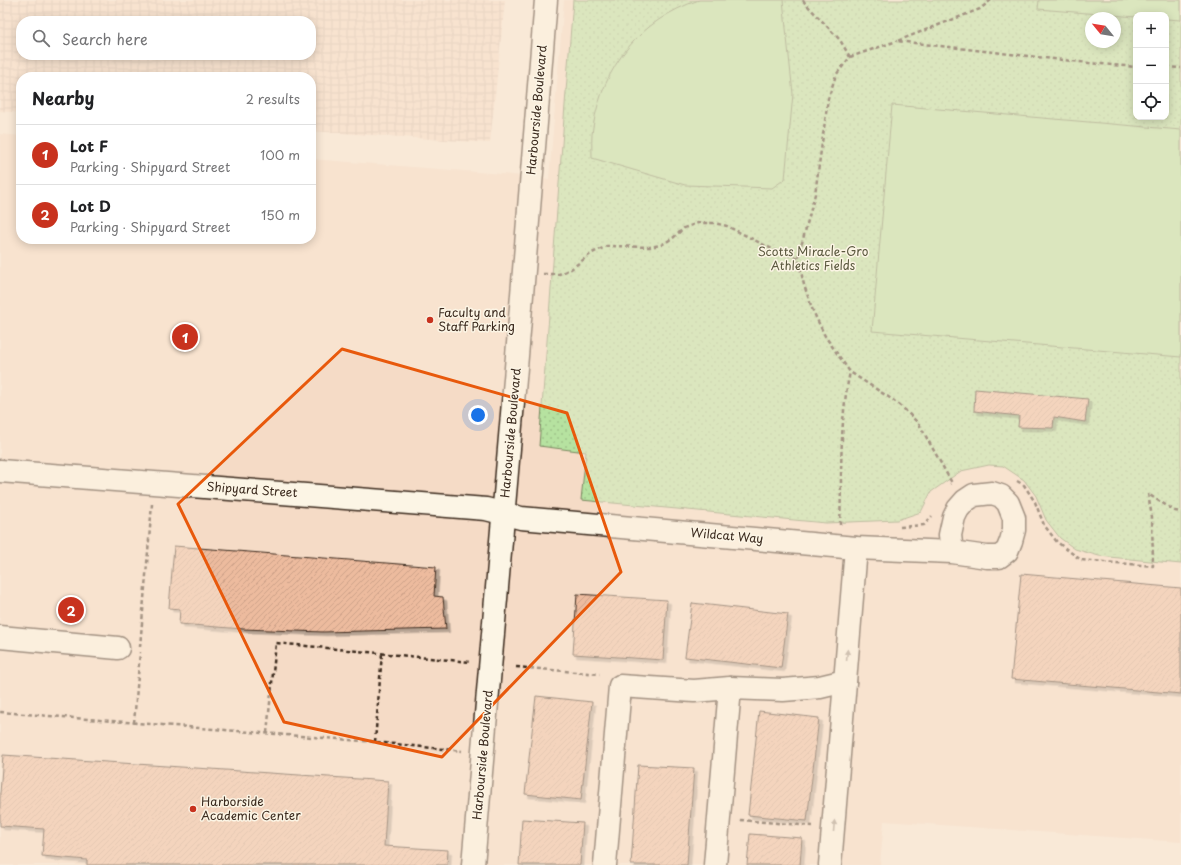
<!DOCTYPE html>
<meta charset="utf-8">
<style>
body{margin:0;font-family:"Playpen Sans",sans-serif;background:#f2f2f2;color:#202124}
.controls{position:absolute;right:12px;top:12px;display:grid;overflow:hidden;border-radius:8px;box-shadow:0 2px 10px #0003}
.controls button{width:36px;height:36px;display:grid;place-items:center;padding:0;border:0;border-bottom:1px solid #e0e0e0;background:#fff;color:#202124;font:20px sans-serif}
.compass{position:absolute;left:1085px;top:12px;width:36px;height:36px;border-radius:50%;background:#fff;box-shadow:0 2px 10px #0003;rotate:300deg}
.you{position:absolute;left:478px;top:415px;width:14px;height:14px;margin:-10px;border:3px solid #fff;border-radius:50%;background:#1a73e8;box-shadow:0 0 0 6px #1a73e833}
.badge{display:grid;place-items:center;width:26px;height:26px;border-radius:50%;background:#c8321e;color:#fff;font-size:13px;font-weight:700}
.pin{position:absolute;translate:-50% -50%;border:2px solid #fff;box-shadow:0 1px 4px #0006}
.list{margin:0;padding:0;list-style:none}
h2{display:flex;justify-content:space-between;align-items:center;height:52px;margin:0;padding:0 16px;font-size:17px}
h2 small{font-size:13px;font-weight:400;color:#757577}
.list li{display:grid;grid-template-columns:26px 1fr auto;gap:12px;align-items:center;box-sizing:border-box;height:60px;padding:0 16px;border-top:1px solid #e0e0e0}
.list b{display:block;font-size:15px;white-space:nowrap}
.list p{margin:0;font-size:13px;white-space:nowrap;color:#757577}
.list em{font-size:13px;font-style:normal;color:#757577}
.icon{flex:none;width:22px;height:22px;fill:none;stroke:currentColor;stroke-width:2;stroke-linecap:round;stroke-linejoin:round}
.map{position:relative;flex:none;width:1181px;height:865px;overflow:hidden}
.search{position:absolute;background:#fff;box-shadow:0 2px 10px #0003;left:16px;top:16px;width:300px;height:44px;display:flex;align-items:center;gap:10px;box-sizing:border-box;padding:0 14px;border-radius:16px;color:#757577;font-size:15px}
.panel{position:absolute;background:#fff;box-shadow:0 2px 10px #0003;left:16px;top:72px;width:300px;height:172px;border-radius:16px}
.map>svg:first-child{display:block}
</style>
<div class="map">
<svg width="1181" height="865" viewBox="0 0 1181 865">
<defs>
<pattern id="industrial-grid" width="8" height="8" patternUnits="userSpaceOnUse"><rect width="8" height="8" fill="#f5dbc6"/><path d="M0 4h8M4 0v8" fill="none" stroke="#d3bcaa"/></pattern>
<pattern id="grass-dots" width="8" height="8" patternUnits="userSpaceOnUse"><rect width="8" height="8" fill="#b6e2a0"/><path d="M2 2h.1M6 6h.1" fill="none" stroke="#9dc289" stroke-width="1.8" stroke-linecap="round"/></pattern>
<pattern id="building-hatch" width="6" height="6" patternUnits="userSpaceOnUse"><rect width="6" height="6" fill="#edbb9e"/><path d="M-1 1l2-2M0 6l6-6M5 7l2-2" fill="none" stroke="#cca188"/></pattern>
<filter id="shadow"><feDropShadow dx="3.5" dy="3.5" stdDeviation="0" flood-color="#0004"/></filter>
</defs>
<rect width="100%" height="100%" fill="#f9e9d7"/>
<filter id="ink" filterUnits="userSpaceOnUse"><feTurbulence type="fractalNoise" baseFrequency=".025" numOctaves="2"/><feDisplacementMap in="SourceGraphic" scale="8" xChannelSelector="R" yChannelSelector="G"/><feConvolveMatrix kernelMatrix="1 2 1 2 8 2 1 2 1" color-interpolation-filters="sRGB"/></filter>
<g filter="url(#ink)">
<path fill="#f5dbc6" fill-rule="evenodd" d="M564 0H1181V842L884 821 880 865H0V134L21 136V239H311V159L502 174 549 179ZM1136 15H1166V117H1136ZM1091 18H1115V42H1091Z"/>
<path fill="url(#industrial-grid)" fill-rule="evenodd" d="M0 0H505L490 143 311 131V77H21V113L0 111ZM21 21H311V55H21Z"/>
<path fill="url(#grass-dots)" stroke="#78865f" fill-rule="evenodd" d="M573 0H1181V564L1099 556 1075 549 1060 538 1046 520 1036 496 1024 480 1003 466 989 465 961 471 931 492 921 512 897 520 826 523 581 500 586 452 539 446ZM1136 15H1166V117H1136ZM1091 18H1115V42H1091Z"/>
<g fill="#b6e2a0" stroke="#78865f">
<path d="M699 0H783L793 94 785 179 772 188 685 185 592 158C592 148 591 137 593 127 603 66 640 20 699 0Z"/>
<polygon points="1039,0 1181,0 1181,20 1166,19 1166,15 1136,15 1136,17 1038,9"/>
<polygon points="892,105 1181,130 1181,357 872,331"/>
</g>
<g fill="url(#building-hatch)" stroke="#3b2a1e" filter="url(#shadow)">
<polygon points="975,389 1088,399 1085,422 1054,417 1053,428 1018,427 1019,416 974,411"/>
<polygon points="174,546 436,567 434,596 443,597 446,629 323,632 243,629 179,624 180,609 169,608"/>
<polygon points="1021,574 1181,588 1181,694 1011,679"/>
<polygon points="577,594 667,600 663,660 573,654"/>
<polygon points="692,603 788,614 781,668 685,657"/>
<polygon points="536,696 592,702 581,800 525,794"/>
<polygon points="759,711 819,718 807,821 748,815"/>
<polygon points="3,755 388,781 384,846 448,850 447,865 87,865 87,860 42,856 44,829 0,826 0,793"/>
<polygon points="638,765 694,768 687,865 631,865"/>
<polygon points="522,819 583,823 580,865 519,865"/>
<polygon points="750,834 802,838 800,865 747,865"/>
</g>
<g fill="none" stroke-linecap="round" stroke-linejoin="round">
<defs>
<g id="minor">
<polyline points="0,471 486,509 521,518 856,548 952,552 987,557 999,557 1007,551 1011,541 1014,530 1014,518 1008,503 1001,496 992,493 974,495 965,501 958,509 954,517 950,535 952,552"/>
<polyline points="0,637 118,648"/>
<polyline points="473,865 517,356 546,0"/>
<polyline points="605,865 620,686 694,691 730,688 783,690 820,687 845,681"/>
<polyline points="715,865 730,688"/>
<polyline points="830,865 856,548"/>
</g>
</defs>
<use href="#minor" stroke="#3b2a1e" stroke-width="25"/>
<g stroke="#3b2a1e" stroke-width="2.5" stroke-dasharray="4 3" stroke-linecap="butt">
<polyline points="803,0 805,3 840,40 850,57"/>
<polyline points="991,0 980,9 897,41 1089,63 1136,67"/>
<polyline points="1166,67 1181,68"/>
<polyline points="798,258 815,194 828,99 836,75 850,57 897,41"/>
<polyline points="543,274 559,274 571,269 592,253 607,246 650,247 661,245 673,238 684,228 698,223 714,223 727,226 776,251 798,258 804,285 813,311 825,336 850,372 893,400 905,410 919,424 952,483 950,484"/>
<polyline points="1017,481 1024,485 1035,502 1044,525 1057,542 1081,560 1153,566 1152,517 1148,494 1175,511 1181,512"/>
<path d="M840 525C842 474 839 422 850 372"/>
<polyline points="900,527 924,525 932,516"/>
<polyline points="140,647 152,504"/>
<polyline points="516,667 600,674"/>
<polyline points="0,712 375,742 462,751"/>
<polyline points="134,723 140,652"/>
<polyline points="267,733 276,643 470,662"/>
<polyline points="375,742 382,653"/>
<polyline points="740,820 813,826"/>
</g>
<use href="#minor" stroke="#fcf5e5" stroke-width="22"/>
</g>
<defs><path id="oneway-solid" d="M-6-.8H1V-3.2L6.5 0L1 3.2V.8H-6Z"/></defs>
<g fill="#9c9082">
<use href="#oneway-solid" transform="translate(847 655) rotate(-86)"/>
<use href="#oneway-solid" transform="translate(834 826) rotate(-85)"/>
</g>
</g>
<path d="M0 0H1181V865H0ZM342 349 567 413 621 572 442 757 284 722 178 504Z" fill="#f9e9d7" fill-opacity=".55" fill-rule="evenodd"/>
<path fill="none" stroke="#e8590c" stroke-width="3" stroke-linejoin="round" d="M342 349 567 413 621 572 442 757 284 722 178 504Z"/>
<g fill="#c8321e" stroke="#fcf5e5" stroke-width="1.5">
<circle cx="430" cy="320" r="4"/>
<circle cx="193" cy="809" r="4"/>
</g>
<g text-anchor="middle" stroke-width="3" stroke-linejoin="round" paint-order="stroke">
<g font-size="12" fill="#3b2a1e" stroke="#fcf5e5">
<text transform="translate(537 110) rotate(-85)" y="4">Harbourside Boulevard</text>
<text transform="translate(511 433) rotate(-85)" y="4">Harbourside Boulevard</text>
<text transform="translate(252 490) rotate(4)" y="4">Shipyard Street</text>
<text transform="translate(727 536) rotate(5)" y="4">Wildcat Way</text>
<text transform="translate(483 755) rotate(-85)" y="4">Harbourside Boulevard</text>
</g>
<g font-size="12" fill="#5a583e" stroke="#fcf5e5">
<text x="813" y="256">Scotts Miracle-Gro<tspan x="813" dy="14">Athletics Fields</tspan></text>
</g>
<g font-size="12" fill="#3b2a1e" stroke="#fcf5e5" text-anchor="start">
<text x="438" y="317">Faculty and<tspan x="438" dy="14">Staff Parking</tspan></text>
<text x="201" y="806">Harborside<tspan x="201" dy="14">Academic Center</tspan></text>
</g>
</g>
</svg>
<div class="controls">
<button>+</button>
<button>−</button>
<button><svg class="icon" aria-label="locate" viewBox="0 0 24 24"><circle cx="12" cy="12" r="6"/><path d="M12 2v4M12 18v4M2 12h4M18 12h4"/></svg></button>
</div>
<svg class="compass" viewBox="-18 -18 36 36"><path d="M0-13l5 13h-10z" fill="#e53935"/><path d="M0 13l5-13h-10z" fill="#757577"/></svg>
<div class="you"></div>
<div class="pin badge" style="left:185px;top:337px">1</div>
<div class="pin badge" style="left:71px;top:610px">2</div>
<div class="search"><svg class="icon" aria-label="search" viewBox="0 0 24 24"><circle cx="10" cy="10" r="6"/><path d="M15 15l6 6"/></svg>Search here</div>
<section class="panel">
<h2>Nearby<small>2 results</small></h2>
<ul class="list">
<li><span class="badge">1</span><div><b>Lot F</b><p>Parking · Shipyard Street</p></div><em>100 m</em></li>
<li><span class="badge">2</span><div><b>Lot D</b><p>Parking · Shipyard Street</p></div><em>150 m</em></li>
</ul>
</section>
</div>
